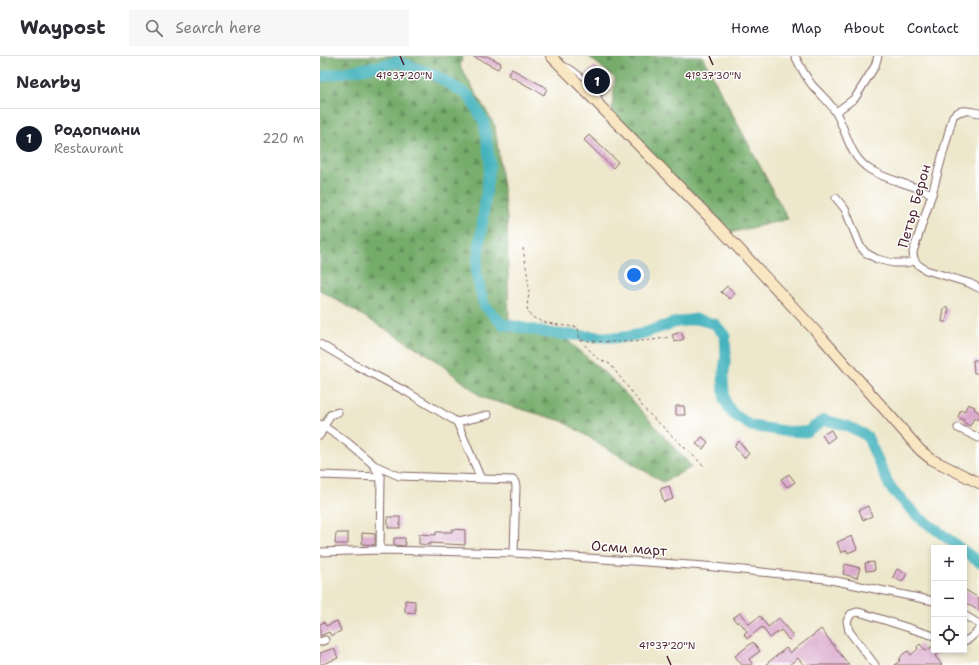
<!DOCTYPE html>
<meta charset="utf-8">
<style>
body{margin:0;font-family:"Shantell Sans",sans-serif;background:#f7f7f7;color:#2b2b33}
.controls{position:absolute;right:12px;bottom:12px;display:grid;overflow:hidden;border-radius:0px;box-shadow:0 2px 6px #0003}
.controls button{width:36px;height:36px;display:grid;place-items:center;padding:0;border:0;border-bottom:1px solid #e1e1e2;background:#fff;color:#2b2b33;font:20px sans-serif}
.you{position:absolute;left:314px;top:219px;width:14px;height:14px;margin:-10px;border:3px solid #fff;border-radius:50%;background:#1a73e8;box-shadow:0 0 0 6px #1a73e833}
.badge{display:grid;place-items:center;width:26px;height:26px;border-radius:50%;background:#111827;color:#fff;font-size:13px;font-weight:700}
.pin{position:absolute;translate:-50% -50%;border:2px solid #fff;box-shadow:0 1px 4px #0006}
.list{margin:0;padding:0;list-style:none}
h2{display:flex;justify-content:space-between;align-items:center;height:52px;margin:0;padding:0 16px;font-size:17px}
h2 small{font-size:13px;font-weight:400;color:#7c7c81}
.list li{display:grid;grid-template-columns:26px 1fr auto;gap:12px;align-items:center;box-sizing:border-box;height:60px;padding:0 16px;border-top:1px solid #e1e1e2}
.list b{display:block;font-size:15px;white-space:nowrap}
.list p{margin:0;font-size:13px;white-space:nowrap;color:#7c7c81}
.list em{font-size:13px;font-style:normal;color:#7c7c81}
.icon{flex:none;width:22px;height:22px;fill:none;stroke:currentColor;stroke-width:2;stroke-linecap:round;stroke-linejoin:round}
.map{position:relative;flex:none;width:659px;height:609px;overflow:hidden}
header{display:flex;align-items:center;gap:24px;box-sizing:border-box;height:56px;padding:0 20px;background:#fff;border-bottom:1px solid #e1e1e2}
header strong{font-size:19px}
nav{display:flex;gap:22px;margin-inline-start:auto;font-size:14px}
.search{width:280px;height:36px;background:#f7f7f7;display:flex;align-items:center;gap:10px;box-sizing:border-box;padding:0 14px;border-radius:0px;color:#7c7c81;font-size:15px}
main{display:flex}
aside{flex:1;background:#fff}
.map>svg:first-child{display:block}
</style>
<header>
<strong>Waypost</strong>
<div class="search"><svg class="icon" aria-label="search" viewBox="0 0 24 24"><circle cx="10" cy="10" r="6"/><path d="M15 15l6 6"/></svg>Search here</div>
<nav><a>Home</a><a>Map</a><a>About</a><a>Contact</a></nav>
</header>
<main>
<aside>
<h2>Nearby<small></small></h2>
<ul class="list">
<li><span class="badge">1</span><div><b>Родопчани</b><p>Restaurant</p></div><em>220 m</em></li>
</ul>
</aside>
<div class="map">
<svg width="659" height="609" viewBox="0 0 659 609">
<defs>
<pattern id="forest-firs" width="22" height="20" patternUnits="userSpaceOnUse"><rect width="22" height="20" fill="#74ac6b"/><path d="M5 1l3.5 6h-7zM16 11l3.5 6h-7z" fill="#618b58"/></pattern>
<pattern id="building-hatch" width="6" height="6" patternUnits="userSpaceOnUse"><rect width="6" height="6" fill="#dfaed1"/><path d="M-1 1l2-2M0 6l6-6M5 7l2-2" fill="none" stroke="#c195b4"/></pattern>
</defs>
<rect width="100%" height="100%" fill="#fff"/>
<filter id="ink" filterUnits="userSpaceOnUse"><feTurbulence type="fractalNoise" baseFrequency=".025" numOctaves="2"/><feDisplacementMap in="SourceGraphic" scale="8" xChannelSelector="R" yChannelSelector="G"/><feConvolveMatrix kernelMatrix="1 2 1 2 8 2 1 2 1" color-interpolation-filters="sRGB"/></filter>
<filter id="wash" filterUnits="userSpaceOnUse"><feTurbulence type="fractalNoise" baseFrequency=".012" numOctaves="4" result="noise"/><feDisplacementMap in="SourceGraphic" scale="16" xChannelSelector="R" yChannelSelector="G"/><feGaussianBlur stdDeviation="0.9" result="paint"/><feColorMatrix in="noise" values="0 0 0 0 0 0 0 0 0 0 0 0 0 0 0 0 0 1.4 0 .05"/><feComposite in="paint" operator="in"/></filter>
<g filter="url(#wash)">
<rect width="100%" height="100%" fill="#ede7cb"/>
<g fill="url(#forest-firs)" stroke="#5f664b">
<polygon points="0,0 143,0 140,10 175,70 187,163 189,269 245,282 295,326 372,411 343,426 242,365 163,342 110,300 0,234"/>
<polygon points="268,0 382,0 468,163 406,178 291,62 295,22"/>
</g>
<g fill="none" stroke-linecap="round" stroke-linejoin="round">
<g stroke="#44b3bd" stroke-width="11">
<polyline points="0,21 78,6 113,18 149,40 164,66 170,106 156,217 164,249 182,268 235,278 299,282 321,278 353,267 376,263 395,268 405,280 406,297 403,325 405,345 412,357 431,370 464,375 486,376 504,364 528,370 547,380 570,431 597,460 618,475 640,492"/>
<polyline points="644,495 659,506"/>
</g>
</g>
<g id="blocks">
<g fill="url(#building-hatch)">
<polygon points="152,0 167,0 181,7 178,13"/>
<polygon points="275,10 287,24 283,27 289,34 282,40 265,19"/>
<polygon points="192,13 227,32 224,39 188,19"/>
<polygon points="269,79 298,106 293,112 264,84"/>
<polygon points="407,230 415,237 410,243 401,236"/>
<polygon points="624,252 629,252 626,266 622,266"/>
<polygon points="361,276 364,283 355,286 352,279"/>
<polygon points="653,304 659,304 659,317 654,317"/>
<polygon points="648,348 655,351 654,353 659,356 659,364 654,362 650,370 643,366 644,364 638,361 641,354 644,356"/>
<polygon points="356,350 364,350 365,359 356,359"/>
<polygon points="511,374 515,381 507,387 502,379"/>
<polygon points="382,381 388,386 383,393 376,388"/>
<polygon points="419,385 429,398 424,402 414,390"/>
<polygon points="469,418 475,426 467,431 461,423"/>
<polygon points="349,430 353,443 344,446 340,433"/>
<polygon points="548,450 552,460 543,464 539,454"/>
<rect x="68" y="461" width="12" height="11"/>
<polygon points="132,473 145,474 145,489 110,487 110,489 99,488 99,478 116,479 116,476 132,476"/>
<polygon points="16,477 28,477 28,488 15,488"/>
<polygon points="42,477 55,478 55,489 42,488"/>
<polygon points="532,480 537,493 528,497 527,494 521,497 517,486"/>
<polygon points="74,482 85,482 85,490 74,489"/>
<polygon points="554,506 555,514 546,515 545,507"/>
<polygon points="525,508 540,512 537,522 523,518"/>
<polygon points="577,513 587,518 582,526 573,521"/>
<polygon points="644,533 659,542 659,555 644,546"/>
<polygon points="85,544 95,545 95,557 85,556"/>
<polygon points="420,557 429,568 440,560 448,571 459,562 473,580 469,584 461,574 450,582 442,571 427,583 424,578 427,575 419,565 417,567 413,562"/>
<polygon points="17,565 21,575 11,580 9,576 0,580 0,568 4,566 6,570"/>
<polygon points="501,573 529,609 484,609 478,602 469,609 445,609 466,592 470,597"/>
<polygon points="433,586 440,595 429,603 433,609 422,609 415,600"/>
<polygon points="600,588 606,595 614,589 614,594 623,594 615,600 622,609 574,609 580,605 579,604 583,598 588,595 591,599 598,593 597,591"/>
<polygon points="14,592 18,602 0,609 0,597"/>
</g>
</g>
</g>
<g filter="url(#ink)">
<use href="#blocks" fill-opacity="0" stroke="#836563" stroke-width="1"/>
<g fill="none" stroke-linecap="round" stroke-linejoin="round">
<defs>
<path id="lane" d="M245 9C258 14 276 33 281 46"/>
<g id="street">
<path d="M475 0C480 10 485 20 492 29 500 38 510 46 516 57 527 76 529 100 549 113 568 125 591 128 612 138"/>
<polyline points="516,56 535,42 555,10 558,0"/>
<path d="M659 57C649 55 641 52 633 60L612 138 593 196C593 206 598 209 606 214L649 227 659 232"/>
<polyline points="516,142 525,153 540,190 546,197 557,203 573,207 586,207 594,205"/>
<polyline points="0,288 37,310 87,336 137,366 161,423"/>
<polyline points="137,366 168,359"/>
<polyline points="0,368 27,386 54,409 79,420 193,424 195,426 196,430 194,497"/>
<polyline points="638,372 659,382"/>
<polyline points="0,379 10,359 18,356"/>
<polyline points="54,410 61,421 60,494"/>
<polyline points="0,419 61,421"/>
<polyline points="0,496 60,494 194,497 385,510 506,523 614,545"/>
<polyline points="644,559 659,568"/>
<polyline points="644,585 649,583 659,574"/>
<polyline points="0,586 5,584"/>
<polyline points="555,609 529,575 527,565 531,558 537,556 542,557 614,580"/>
</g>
<polyline id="secondary" points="231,0 393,165 503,283 600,394 611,403 659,427"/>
</defs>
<use href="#lane" stroke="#836563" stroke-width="5.5"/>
<use href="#street" stroke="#836563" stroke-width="9"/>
<use href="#secondary" stroke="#836563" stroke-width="12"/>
<g stroke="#836563" stroke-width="1" stroke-dasharray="3 3" stroke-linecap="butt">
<path d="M203 192C205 207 209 222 209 238 208 245 205 253 210 259 218 268 247 270 258 271L260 284 278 303 290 308 326 355 384 410"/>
<path d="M261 284C291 287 321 287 350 281"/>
</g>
<use href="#lane" stroke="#fff" stroke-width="3.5"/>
<use href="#street" stroke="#fff" stroke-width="7"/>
<use href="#secondary" stroke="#f9e7c3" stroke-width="10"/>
</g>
</g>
<path fill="none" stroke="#4a1f2b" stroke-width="1.5" d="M80 0 84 9M389 0 393 9M347 600 351 609"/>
<g text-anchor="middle" stroke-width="3" stroke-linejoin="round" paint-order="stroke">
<g font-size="14" fill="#4a1f2b" stroke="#fff">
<text transform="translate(594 150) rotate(-74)" y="5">Петър Берон</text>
<text transform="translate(309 492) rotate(4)" y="5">Осми март</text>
</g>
</g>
<g font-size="10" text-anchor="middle" fill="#4a1f2b" stroke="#fff" stroke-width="3" stroke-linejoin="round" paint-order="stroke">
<text x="393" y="23">41°37'30"N</text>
<text x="84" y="23">41°37'20"N</text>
<text x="347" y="593">41°37'20"N</text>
</g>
</svg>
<div class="controls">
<button>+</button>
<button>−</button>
<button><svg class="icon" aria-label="locate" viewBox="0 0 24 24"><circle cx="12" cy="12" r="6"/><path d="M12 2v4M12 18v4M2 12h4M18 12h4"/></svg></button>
</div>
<div class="you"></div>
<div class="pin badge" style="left:277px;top:25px">1</div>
</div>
</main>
